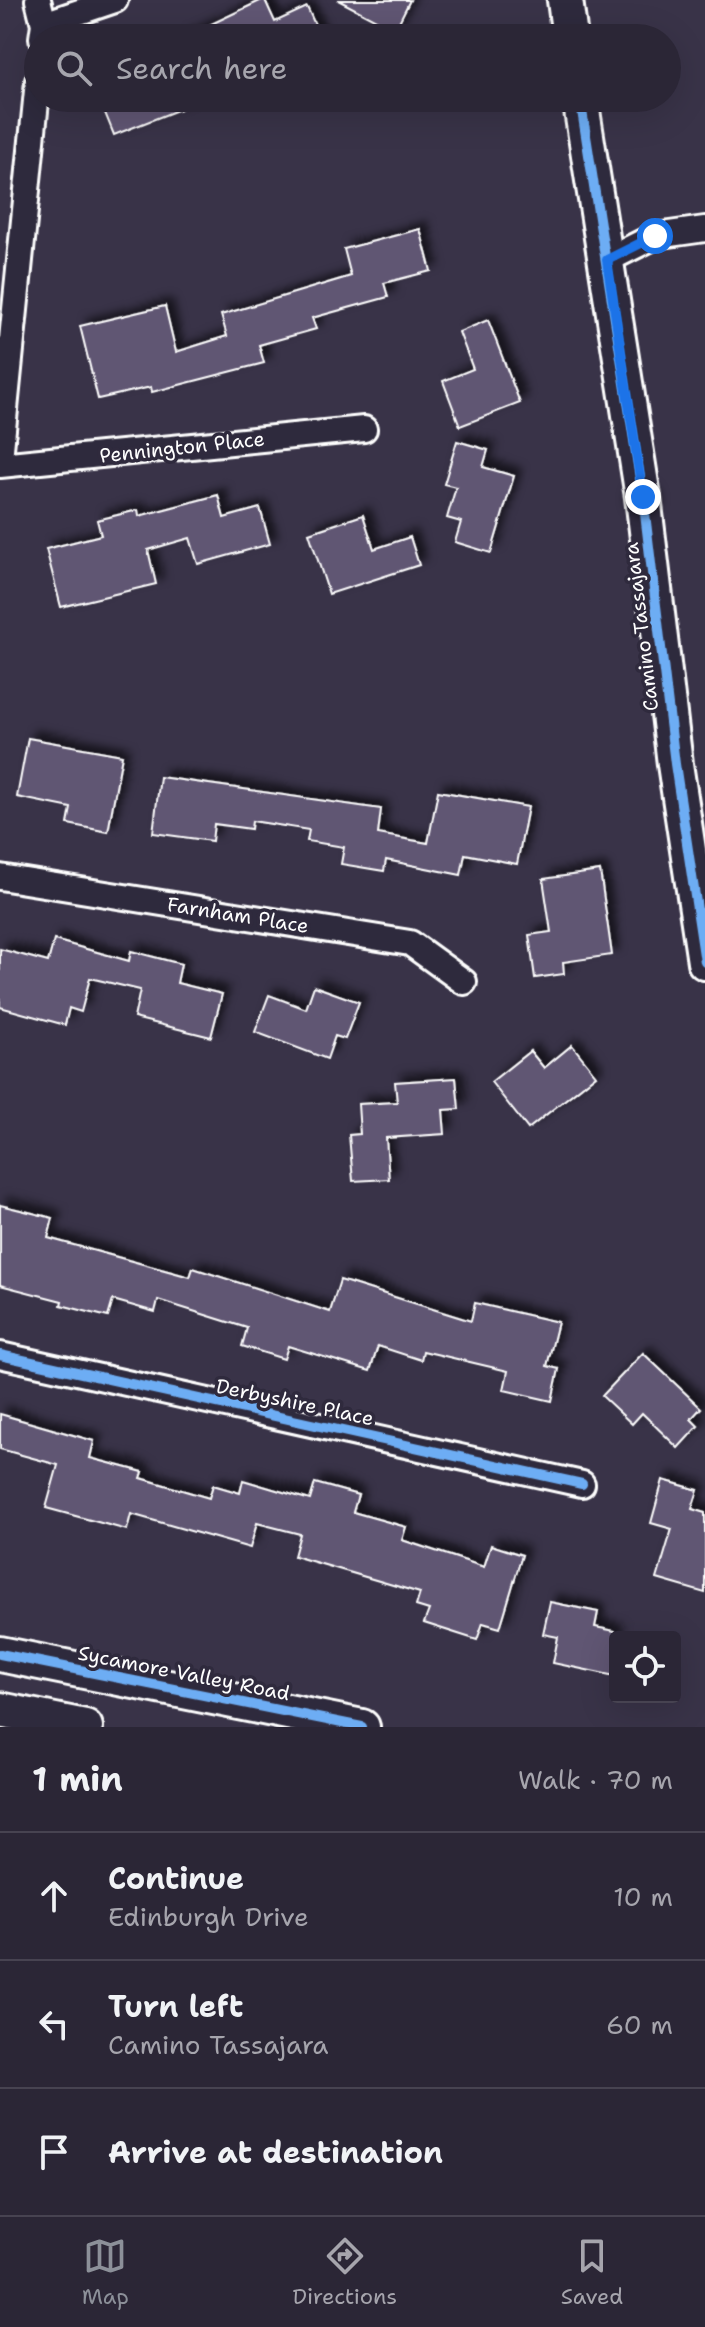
<!DOCTYPE html>
<meta charset="utf-8">
<style>
body{margin:0;font-family:"Shantell Sans",sans-serif;background:#332e3e;color:#f1f3f6}
.controls{position:absolute;right:24px;bottom:24px;display:grid;overflow:hidden;border-radius:8px;box-shadow:0 8px 32px #0002}
.controls button{width:72px;height:72px;display:grid;place-items:center;padding:0;border:0;border-bottom:2px solid #474351;background:#2b2636;color:#f1f3f6;font:40px sans-serif}
.stop{position:absolute;width:24px;height:24px;margin:-18px;border:6px solid #1a73e8;border-radius:50%;background:#fff}
.stop.end{background:#1a73e8;border-color:#fff;box-shadow:0 2px 8px #0008}
.list{margin:0;padding:0;list-style:none}
h2{display:flex;justify-content:space-between;align-items:center;height:104px;margin:0;padding:0 32px;font-size:34px}
h2 small{font-size:26px;font-weight:400;color:#a6a5ad}
.list li{display:grid;grid-template-columns:52px 1fr auto;gap:24px;align-items:center;box-sizing:border-box;height:128px;padding:0 32px;border-top:2px solid #474351}
.list b{display:block;font-size:30px;white-space:nowrap}
.list p{margin:0;font-size:26px;white-space:nowrap;color:#a6a5ad}
.list em{font-size:26px;font-style:normal;color:#a6a5ad}
.icon{flex:none;width:44px;height:44px;fill:none;stroke:currentColor;stroke-width:2;stroke-linecap:round;stroke-linejoin:round}
.map{position:relative;flex:none;width:705px;height:1727px;overflow:hidden}
.search{position:absolute;background:#2b2636;box-shadow:0 8px 32px #0002;left:24px;right:24px;top:24px;height:88px;display:flex;align-items:center;gap:20px;box-sizing:border-box;padding:0 28px;border-radius:44px;color:#a6a5ad;font-size:30px}
.sheet{height:488px;background:#2b2636}
nav{display:flex;justify-content:space-around;align-items:center;box-sizing:border-box;height:112px;border-top:2px solid #474351;background:#2b2636;font-size:22px;color:#a6a5ad}
nav a{display:grid;justify-items:center;gap:4px}
nav .on{color:#8c9099}
.map>svg:first-child{display:block}
</style>
<div class="map">
<svg width="705" height="1727" viewBox="0 0 705 1727">
<defs>
<filter id="shadow"><feDropShadow dx="7" dy="-7" stdDeviation="4" flood-color="#0009"/></filter>
</defs>
<rect width="100%" height="100%" fill="#393348"/>
<filter id="ink" filterUnits="userSpaceOnUse"><feTurbulence type="fractalNoise" baseFrequency=".0125" numOctaves="2"/><feDisplacementMap in="SourceGraphic" scale="16" xChannelSelector="R" yChannelSelector="G"/><feConvolveMatrix kernelMatrix="1 2 1 2 8 2 1 2 1" color-interpolation-filters="sRGB"/></filter>
<g filter="url(#ink)">
<g fill="#615673" stroke="#fff" stroke-width="2" filter="url(#shadow)">
<polygon points="262,0 265,0 275,22 307,7 321,38 182,38"/>
<polygon points="338,0 410,0 395,30"/>
<polygon points="99,98 203,98 203,100 114,135"/>
<polygon points="420,229 431,271 384,283 388,297 312,318 316,329 259,345 264,363 152,392 151,387 98,399 80,326 165,306 176,352 227,336 221,315 351,276 344,249"/>
<polygon points="488,320 520,403 460,426 443,381 473,369 459,332"/>
<polygon points="457,441 488,450 483,467 514,476 491,553 455,542 461,522 447,518 456,487 444,484"/>
<polygon points="218,495 224,518 260,508 270,544 198,564 190,538 148,550 156,584 61,607 46,549 101,535 97,520 138,510 139,516"/>
<polygon points="363,515 374,549 410,537 419,565 329,594 309,533"/>
<polygon points="28,738 122,755 108,832 68,824 71,808 17,797"/>
<polygon points="160,777 381,809 378,834 428,843 438,791 528,807 517,864 465,854 461,875 386,860 384,871 341,864 344,847 307,841 309,830 252,821 251,829 214,824 212,841 153,833"/>
<polygon points="600,871 612,955 563,962 564,974 535,978 529,935 551,932 543,879"/>
<polygon points="54,940 129,961 131,951 181,964 177,983 222,994 211,1037 134,1018 140,990 90,978 81,1012 69,1008 65,1025 0,1007 0,949 48,962"/>
<polygon points="314,986 359,1002 345,1039 335,1036 327,1059 255,1032 269,995 306,1009"/>
<polygon points="572,1045 596,1075 528,1129 491,1082 530,1051 544,1068"/>
<polygon points="456,1078 459,1109 443,1110 445,1134 386,1138 389,1179 353,1181 349,1135 360,1134 358,1104 397,1102 395,1082"/>
<polygon points="0,1205 53,1218 48,1238 190,1277 193,1268 330,1312 340,1280 471,1321 475,1303 558,1322 547,1366 559,1369 552,1401 504,1390 508,1371 423,1351 421,1360 378,1346 370,1371 288,1346 284,1359 242,1346 247,1328 158,1300 155,1312 113,1300 108,1317 61,1305 62,1301 0,1285"/>
<polygon points="643,1353 701,1408 691,1419 698,1426 678,1448 642,1413 632,1424 602,1396"/>
<polygon points="0,1414 94,1441 90,1458 143,1472 141,1478 209,1498 213,1485 240,1493 243,1480 310,1500 315,1483 358,1495 353,1512 406,1527 402,1540 484,1567 491,1545 522,1555 500,1628 483,1623 477,1640 424,1623 429,1610 416,1606 420,1593 294,1556 300,1534 257,1523 250,1548 131,1514 127,1530 46,1508 58,1465 0,1449"/>
<polygon points="663,1480 698,1490 692,1509 705,1513 705,1593 657,1579 672,1529 651,1523"/>
<polygon points="550,1602 598,1612 595,1627 615,1631 615,1676 553,1663 558,1637 543,1634"/>
</g>
<g fill="none" stroke-linecap="round" stroke-linejoin="round">
<defs>
<g id="street">
<polyline points="38,0 44,24 42,38"/>
<polyline points="44,24 115,0"/>
<polyline points="607,260 655,236 705,229"/>
<polyline points="0,459 38,81"/>
<polyline points="0,465 364,429"/>
<polyline points="0,877 410,943 464,982"/>
<polyline points="0,1355 582,1484"/>
</g>
<g id="secondary">
<polyline points="565,0 570,38"/>
<polyline points="580,98 643,497 675,764 705,962"/>
<polyline points="0,1654 362,1727"/>
<polyline points="0,1710 85,1727"/>
</g>
</defs>
<use href="#street" stroke="#fff" stroke-width="30"/>
<use href="#secondary" stroke="#fff" stroke-width="40"/>
<use href="#street" stroke="#2f2a3d" stroke-width="24"/>
<use href="#secondary" stroke="#2f2a3d" stroke-width="34"/>
<defs>
<g id="cycleway">
<polyline points="580,98 643,497 675,764 705,962"/>
<polyline points="0,1355 582,1484"/>
<polyline points="0,1654 362,1727"/>
</g>
</defs>
<use href="#cycleway" stroke="#2f2a3d" stroke-width="15"/>
<use href="#cycleway" stroke="#6dadf4" stroke-width="10"/>
</g>
</g>
<g fill="none" stroke-linecap="round" stroke-linejoin="round" filter="url(#ink)">
<polyline stroke="#1a73e8" stroke-width="10" points="643,497 607,260 655,236"/>
</g>
<g text-anchor="middle" stroke-width="7" stroke-linejoin="round" paint-order="stroke">
<g font-size="20" fill="#fff" stroke="#2f2a3d">
<text transform="translate(182 447) rotate(-6)" y="7">Pennington Place</text>
<text transform="translate(641 627) rotate(-97)" y="7">Camino Tassajara</text>
<text transform="translate(238 915) rotate(9)" y="7">Farnham Place</text>
<text transform="translate(295 1402) rotate(12)" y="7">Derbyshire Place</text>
<text transform="translate(184 1673) rotate(11)" y="7">Sycamore Valley Road</text>
</g>
</g>
</svg>
<div class="controls">
<button><svg class="icon" aria-label="locate" viewBox="0 0 24 24"><circle cx="12" cy="12" r="6"/><path d="M12 2v4M12 18v4M2 12h4M18 12h4"/></svg></button>
</div>
<div class="stop" style="left:655px;top:236px"></div>
<div class="stop end" style="left:643px;top:497px"></div>
<div class="search"><svg class="icon" aria-label="search" viewBox="0 0 24 24"><circle cx="10" cy="10" r="6"/><path d="M15 15l6 6"/></svg>Search here</div>
</div>
<section class="sheet">
<h2>1 min<small>Walk · 70 m</small></h2>
<ul class="list">
<li><svg class="icon" aria-label="ahead" viewBox="0 0 24 24"><path d="M12 20V5M6 11l6-6 6 6"/></svg><div><b>Continue</b><p>Edinburgh Drive</p></div><em>10 m</em></li>
<li><svg class="icon" aria-label="left" viewBox="0 0 24 24"><path d="M17 20v-9H6M10 6l-5 5 5 5"/></svg><div><b>Turn left</b><p>Camino Tassajara</p></div><em>60 m</em></li>
<li><svg class="icon" aria-label="arrive" viewBox="0 0 24 24"><path d="M6 21V4h12l-3 4 3 4H6"/></svg><div><b>Arrive at destination</b></div></li>
</ul>
</section>
<nav>
<a class="on"><svg class="icon" aria-label="map" viewBox="0 0 24 24"><path d="M3 6l6-2 6 2 6-2v14l-6 2-6-2-6 2zM9 4v14M15 6v14"/></svg>Map</a>
<a><svg class="icon" aria-label="directions" viewBox="0 0 24 24"><path d="M12 3l9 9-9 9-9-9zM9 14v-3h6M13 9l2 2-2 2"/></svg>Directions</a>
<a><svg class="icon" aria-label="saved" viewBox="0 0 24 24"><path d="M7 4h10v16l-5-4-5 4z"/></svg>Saved</a>
</nav>
